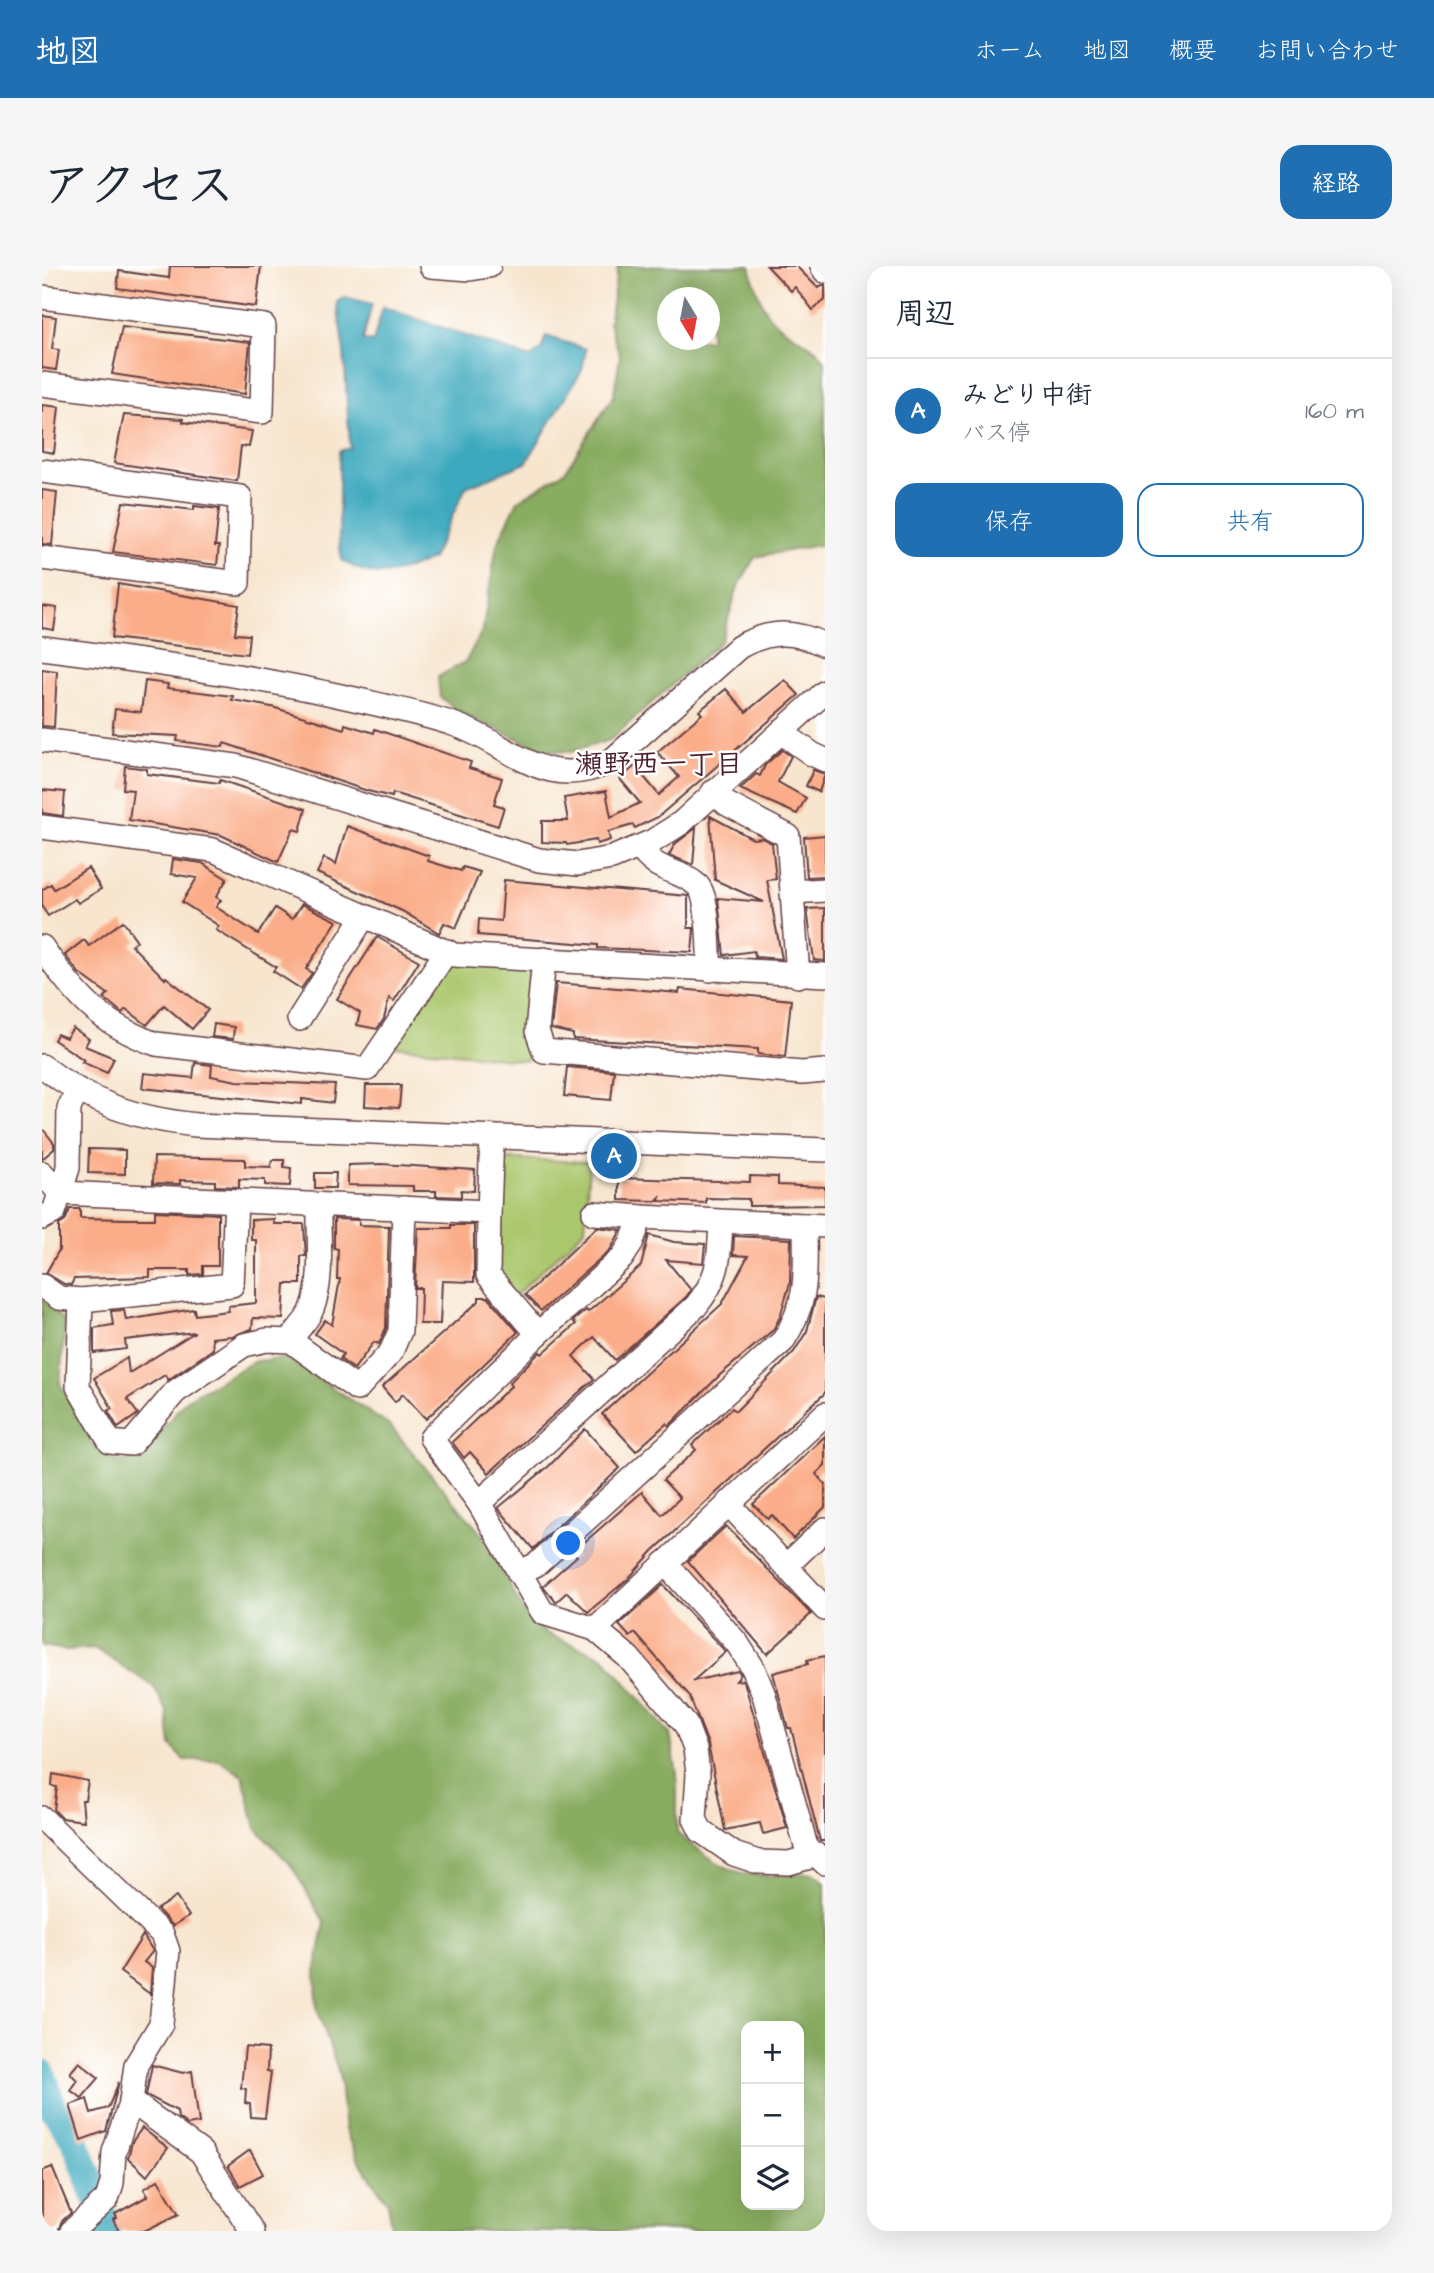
<!DOCTYPE html>
<html lang="ja">
<meta charset="utf-8">
<style>
body{margin:0;font-family:"Architects Daughter","Klee One",sans-serif;background:#f6f6f7;color:#1f2937}
.controls{position:absolute;right:21px;bottom:21px;display:grid;overflow:hidden;border-radius:14px;box-shadow:0 7px 28px #0002}
.controls button{width:63px;height:63px;display:grid;place-items:center;padding:0;border:0;border-bottom:2px solid #e0e1e3;background:#fff;color:#1f2937;font:35px sans-serif}
.compass{position:absolute;left:615px;top:21px;width:63px;height:63px;border-radius:50%;background:#fff;box-shadow:0 7px 28px #0002;rotate:170deg}
.you{position:absolute;left:527px;top:1278px;width:24px;height:24px;margin:-18px;border:5px solid #fff;border-radius:50%;background:#1a73e8;box-shadow:0 0 0 10px #1a73e833}
.badge{display:grid;place-items:center;width:46px;height:46px;border-radius:50%;background:#1f6fb2;color:#fff;font-size:23px;font-weight:700}
.pin{position:absolute;translate:-50% -50%;border:4px solid #fff;box-shadow:0 2px 7px #0006}
.list{margin:0;padding:0;list-style:none}
h2{display:flex;justify-content:space-between;align-items:center;height:91px;margin:0;padding:0 28px;font-size:30px}
h2 small{font-size:23px;font-weight:400;color:#747a83}
.list li{display:grid;grid-template-columns:46px 1fr auto;gap:21px;align-items:center;box-sizing:border-box;height:105px;padding:0 28px;border-top:2px solid #e0e1e3}
.list b{display:block;font-size:26px;white-space:nowrap}
.list p{margin:0;font-size:23px;white-space:nowrap;color:#747a83}
.list em{font-size:23px;font-style:normal;color:#747a83}
.actions{display:flex;gap:14px;padding:21px 28px}
.actions a{flex:1;padding:16px 0;border:2px solid #1f6fb2;border-radius:21px;text-align:center;font-size:24px;color:#1f6fb2}
.actions .main{background:#1f6fb2;color:#fff}
.icon{flex:none;width:38px;height:38px;fill:none;stroke:currentColor;stroke-width:2;stroke-linecap:round;stroke-linejoin:round}
.map{position:relative;flex:none;width:783px;height:1965px;overflow:hidden;border-radius:21px}
header{display:flex;align-items:center;gap:42px;box-sizing:border-box;height:98px;padding:0 35px;background:#1f6fb2;color:#fff}
header strong{font-size:33px}
nav{display:flex;gap:38px;margin-inline-start:auto;font-size:24px}
.intro{display:flex;align-items:center;justify-content:space-between;box-sizing:border-box;height:168px;padding:0 42px}
h1{margin:0;font-size:49px}
.button{padding:18px 32px;border-radius:21px;background:#1f6fb2;color:#fff;font-size:24px;font-weight:700}
main{display:flex;gap:42px;padding:0 42px}
aside{flex:1;background:#fff;border-radius:21px;box-shadow:0 7px 28px #0002}
.map>svg:first-child{display:block}
</style>
<header>
<strong>地図</strong>
<nav><a>ホーム</a><a>地図</a><a>概要</a><a>お問い合わせ</a></nav>
</header>
<div class="intro"><h1>アクセス</h1><a class="button">経路</a></div>
<main>
<div class="map">
<svg width="783" height="1965" viewBox="0 0 783 1965">
<rect width="100%" height="100%" fill="#fff"/>
<filter id="ink" filterUnits="userSpaceOnUse"><feTurbulence type="fractalNoise" baseFrequency=".0143" numOctaves="2"/><feDisplacementMap in="SourceGraphic" scale="14" xChannelSelector="R" yChannelSelector="G"/><feConvolveMatrix kernelMatrix="1 2 1 2 8 2 1 2 1" color-interpolation-filters="sRGB"/></filter>
<filter id="wash" filterUnits="userSpaceOnUse"><feTurbulence type="fractalNoise" baseFrequency=".00686" numOctaves="4" result="noise"/><feDisplacementMap in="SourceGraphic" scale="28" xChannelSelector="R" yChannelSelector="G"/><feGaussianBlur stdDeviation="1.57" result="paint"/><feColorMatrix in="noise" values="0 0 0 0 0 0 0 0 0 0 0 0 0 0 0 0 0 1.4 0 .05"/><feComposite in="paint" operator="in"/></filter>
<g filter="url(#wash)">
<rect width="100%" height="100%" fill="#f7e5ce"/>
<g fill="#abc76d" stroke="#7a734c" stroke-width="2">
<polygon points="420,694 484,698 488,709 485,795 351,780 404,702"/>
<polygon points="466,893 547,896 543,963 472,1031 453,1007 459,900"/>
</g>
<g fill="#88ac60" stroke="#696646" stroke-width="2" fill-rule="evenodd">
<path d="M576 0H708C711 15 718 38 728 51 743 69 769 74 783 95V278L713 291 696 321 679 375 568 474 529 486 501 484 418 447 398 431 396 411 424 395 441 363 455 278 476 235 523 205 572 129 578 90 567 57ZM626 32H668V74H626Z"/>
<path d="M0 1033 23 1057 18 1118 52 1181 76 1196 97 1191 145 1133 213 1095 246 1092 349 1161 441 1270 483 1348 505 1368 562 1391 628 1468 635 1508V1567C692 1613 699 1612 771 1607L783 1617V1965H351L346 1937 315 1892 303 1864 297 1807 275 1742 274 1702 283 1657 249 1599 214 1562 201 1510 177 1494H142L129 1479 125 1445 111 1420 52 1382 24 1384 0 1380ZM704 1760H757V1939H704Z"/>
</g>
<path fill="#3ea9be" stroke="#446474" stroke-width="2" d="M303 31 330 38 321 74 331 76 341 41 488 92 499 84 504 70 544 83 540 104 484 197 424 221 390 293C356 307 333 317 300 294L297 277V185L308 182 302 87 295 36Z"/>
<g fill="none" stroke-linecap="round" stroke-linejoin="round">
<polyline stroke="#3ea9be" stroke-width="28" points="0,1807 11,1842 33,1874 63,1954 64,1965"/>
</g>
<g id="blocks">
<g fill="#fbad89">
<polygon points="128,0 219,0 214,41 75,22 77,5 127,12"/>
<polygon points="725,0 754,0 776,22 783,19 783,34 771,44 753,21 749,25"/>
<polygon points="0,49 14,51 10,83 17,84 14,104 0,102"/>
<polygon points="80,61 208,76 203,128 70,108"/>
<polygon points="0,139 17,141 12,187 0,185"/>
<polygon points="82,149 141,153 141,156 210,165 207,181 199,180 195,215 72,197"/>
<polygon points="0,224 15,226 10,279 0,278"/>
<polygon points="81,236 152,244 152,240 177,243 173,280 177,280 175,299 71,286"/>
<polygon points="76,318 197,339 193,368 207,369 205,388 70,372"/>
<polygon points="0,340 15,342 12,364 0,362"/>
<polygon points="0,403 15,405 12,461 0,460"/>
<polygon points="743,414 757,429 616,551 593,562 591,559 566,566 568,574 555,578 554,574 525,579 524,577 500,576 500,555 526,555 522,532 564,525 569,551 598,537 578,513 593,500 617,529 637,511 615,486 660,448 657,445 684,423 704,446"/>
<polygon points="103,415 126,418 125,422 191,430 190,434 230,441 302,463 303,458 332,467 333,463 429,496 427,502 460,512 452,538 462,541 456,560 351,527 350,531 326,525 182,477 181,481 135,475 136,470 70,467 73,443 99,446"/>
<polygon points="740,484 749,490 736,516 764,532 755,548 698,523 714,508 718,510 723,499"/>
<polygon points="83,500 105,503 105,508 177,517 178,514 264,543 258,565 251,563 236,596 179,569 87,554 91,524 81,523"/>
<polygon points="771,504 783,508 777,526 764,520"/>
<polygon points="0,524 23,526 21,550 0,547"/>
<polygon points="668,550 711,573 720,572 730,577 734,613 725,614 740,693 713,691 712,685 682,689 676,632 722,636 673,614"/>
<polygon points="305,560 387,590 386,595 419,605 421,601 438,606 414,662 402,657 397,667 360,645 275,607 282,592 294,598"/>
<polygon points="654,562 651,599 627,589 633,578"/>
<polygon points="783,569 783,610 765,611 762,571"/>
<polygon points="131,593 160,597 185,613 174,631 179,634 174,641 216,668 233,642 250,653 260,638 295,655 264,703 270,707 259,723 231,705 234,701 174,664 177,660 140,636 155,612 129,608"/>
<polygon points="46,602 59,623 36,637 33,633 6,650 0,641 0,624 9,618 12,623"/>
<polygon points="462,614 646,630 646,662 652,662 650,686 556,682 556,679 436,669 437,653 459,655"/>
<polygon points="783,642 783,695 772,694 765,643"/>
<polygon points="81,655 95,675 89,679 123,713 124,711 166,744 150,763 122,739 105,759 84,743 80,747 62,732 66,728 37,707 23,689 42,674 47,680"/>
<polygon points="335,671 377,695 352,735 347,732 342,753 335,763 315,759 318,747 295,733"/>
<polygon points="514,717 637,727 638,723 749,734 743,791 716,788 716,783 531,773 531,768 509,763"/>
<polygon points="172,758 192,761 191,773 170,771"/>
<polygon points="31,762 47,773 43,780 72,792 65,807 40,796 42,794 12,774 15,768 24,772"/>
<polygon points="153,797 170,799 169,810 195,815 293,819 291,837 260,833 260,838 100,822 102,807 151,812"/>
<polygon points="525,801 572,805 569,834 522,830"/>
<polygon points="324,819 359,819 357,842 323,840"/>
<polygon points="0,862 12,877 12,883 0,893"/>
<polygon points="47,883 83,884 83,908 46,907"/>
<polygon points="112,891 203,893 203,900 229,901 230,894 242,894 242,901 249,902 248,920 223,919 223,914 197,913 197,921 173,920 173,915 138,914 138,918 111,917"/>
<polygon points="339,898 433,904 432,925 419,924 419,931 394,930 394,925 371,925 371,920 306,919 306,899"/>
<polygon points="273,907 294,907 293,922 273,922"/>
<polygon points="708,910 736,911 736,919 783,921 783,939 707,940 707,933 664,932 664,937 617,935 618,931 614,935 577,934 577,912 708,916"/>
<polygon points="28,943 38,943 38,952 83,953 113,953 113,945 176,948 176,1000 161,1000 161,1008 147,1009 147,1004 108,1004 108,1011 32,1013 29,1019 22,1018 4,1007 17,984 17,959 23,955"/>
<polygon points="232,953 232,958 262,958 263,977 264,990 259,990 259,1018 243,1018 241,1053 211,1052 210,1063 190,1070 170,1072 171,1083 126,1114 123,1109 85,1133 96,1148 76,1162 66,1145 70,1142 52,1112 85,1092 87,1107 153,1066 83,1074 84,1083 52,1087 52,1062 71,1059 69,1045 82,1044 84,1054 152,1043 153,1049 186,1045 186,1040 214,1037 214,974 209,974 209,954"/>
<polygon points="292,953 317,954 317,959 347,960 344,1062 337,1078 332,1076 312,1103 298,1093 301,1088 273,1068 283,1054 290,1059 298,1013 295,1013 296,983 292,982"/>
<polygon points="409,959 432,959 432,1016 400,1015 398,1058 378,1058 379,1022 373,1022 376,962 409,962"/>
<polygon points="555,961 579,964 569,983 499,1045 483,1029"/>
<polygon points="607,969 632,976 663,978 661,997 624,994 649,1024 644,1031 573,1094 552,1071 531,1090 552,1113 447,1207 428,1186 422,1192 410,1176 469,1120 467,1117 498,1086 500,1088 534,1058 531,1055 544,1044 546,1046 599,1000"/>
<polygon points="692,970 749,973 748,1017 738,1051 731,1064 678,1109 627,1160 625,1157 594,1185 560,1148 680,1038 706,990 691,989"/>
<polygon points="437,1031 446,1031 476,1066 384,1153 361,1128 353,1136 340,1121 437,1035"/>
<polygon points="774,1031 783,1033 783,1127 611,1285 586,1313 546,1346 525,1326 514,1336 501,1320 535,1290 531,1286 600,1226 620,1249 638,1232 621,1214 654,1184 650,1179 690,1142 694,1145 752,1086 765,1065"/>
<polygon points="543,1163 578,1202 491,1283 456,1242 507,1200"/>
<polygon points="783,1170 783,1199 774,1208 783,1218 783,1241 751,1273 730,1249 726,1253 711,1238"/>
<polygon points="684,1260 769,1348 725,1388 646,1295"/>
<polygon points="621,1319 684,1386 651,1415 696,1405 699,1408 694,1415 701,1414 703,1419 745,1562 721,1568 718,1557 683,1564 666,1478 647,1429 593,1367 588,1371 577,1359"/>
<polygon points="783,1390 783,1575 778,1575 749,1462 746,1462 731,1407 766,1398 765,1394"/>
<polygon points="11,1508 46,1515 43,1534 40,1534 42,1555 20,1552 12,1544 15,1521 10,1520"/>
<polygon points="134,1631 147,1650 131,1660 115,1643"/>
<polygon points="101,1669 111,1685 102,1696 110,1702 108,1728 78,1706"/>
<polygon points="203,1781 226,1783 225,1805 229,1806 223,1852 209,1851 208,1838 203,1837 204,1823 199,1822"/>
<polygon points="37,1796 57,1812 40,1832 28,1824 35,1814 28,1807"/>
<polygon points="110,1799 141,1807 150,1805 157,1857 146,1859 136,1852 135,1845 104,1829"/>
<polygon points="77,1816 64,1865 39,1874 28,1839 45,1833 49,1847 66,1842"/>
<polygon points="100,1862 126,1882 105,1910 86,1892 90,1876"/>
<polygon points="208,1884 221,1908 198,1920 186,1900"/>
<polygon points="10,1901 29,1947 20,1955 16,1965 0,1965 0,1905"/>
<polygon points="116,1914 137,1948 102,1965 77,1965 71,1954 75,1952 73,1948 106,1930 102,1923"/>
</g>
</g>
</g>
<g filter="url(#ink)">
<use href="#blocks" fill-opacity="0" stroke="#643d43" stroke-width="2"/>
<g fill="none" stroke-linecap="round" stroke-linejoin="round">
<defs>
<g id="minor">
<polyline points="389,0 428,3 447,0"/>
<polyline points="780,0 783,5"/>
<polyline points="0,31 222,60 220,146 0,118"/>
<polyline points="0,205 198,231 196,317 0,292"/>
<path d="M0 382C104 395 206 409 308 432 342 440 378 447 411 458 470 478 501 527 568 496L697 381C728 364 751 364 783 379"/>
<polyline points="739,466 770,488 783,494"/>
<polyline points="0,474 194,500 497,594 536,598 570,592 611,575 639,557 783,426"/>
<polyline points="671,526 685,538 746,570 756,710"/>
<polyline points="0,561 171,584 412,689 783,709"/>
<path d="M598 581C613 607 636 602 655 619 668 630 666 686 668 704"/>
<polyline points="750,626 783,624"/>
<path d="M0 681C33 729 57 758 114 778L325 803 405 685"/>
<polyline points="502,693 495,765 502,785 760,807 783,805"/>
<polyline points="257,753 321,652"/>
<path d="M0 800C50 838 92 852 154 859L783 884"/>
<polyline points="0,907 18,927 447,946 446,1009 496,1068 580,992 589,978 599,951 783,960"/>
<polyline points="447,946 450,871"/>
<polyline points="552,947 599,951"/>
<polyline points="0,952 12,946 26,902 27,842 36,824"/>
<path d="M679 956C677 993 678 1010 654 1040L437 1237 501 1347 553 1363 586 1391 644 1459 653 1483 656 1508 653 1553 659 1565 692 1588 716 1596 747 1597 775 1589 783 1597"/>
<polyline points="0,1020 17,1032 39,1034 190,1019 194,935"/>
<polyline points="39,1034 36,1121 68,1176 89,1178 133,1126 202,1079 225,1074 249,1075 315,1123 349,1086 358,1065 362,942"/>
<path d="M249 1075C254 1063 266 1055 270 1043 282 1013 276 971 277 939"/>
<polyline points="437,1237 389,1172 496,1068"/>
<polyline points="686,1237 783,1343"/>
<polyline points="623,1297 695,1377 711,1402 722,1429 767,1591"/>
<polyline points="744,1300 783,1263"/>
<path d="M477 1307 495 1298 741 1075C768 1032 763 1008 763 959"/>
<polyline points="553,1363 783,1148"/>
<polyline points="0,1552 120,1668 126,1685 119,1758 94,1799 89,1835 72,1886 70,1917 65,1933 30,1965"/>
<polyline points="89,1835 159,1886 210,1965"/>
</g>
</defs>
<use href="#minor" stroke="#643d43" stroke-width="26"/>
<use href="#minor" stroke="#fff" stroke-width="23"/>
</g>
</g>
<g text-anchor="middle" stroke-width="5" stroke-linejoin="round" paint-order="stroke">
<g font-size="28" font-weight="bold" fill="#4a1f2b" stroke="#fff">
<text x="617" y="507">瀬野西一丁目</text>
</g>
</g>
</svg>
<div class="controls">
<button>+</button>
<button>−</button>
<button><svg class="icon" aria-label="layers" viewBox="0 0 24 24"><path d="M12 4l9 5-9 5-9-5zM3 14l9 5 9-5"/></svg></button>
</div>
<svg class="compass" viewBox="-18 -18 36 36"><path d="M0-13l5 13h-10z" fill="#e53935"/><path d="M0 13l5-13h-10z" fill="#747a83"/></svg>
<div class="you"></div>
<div class="pin badge" style="left:572px;top:890px">A</div>
</div>
<aside>
<h2>周辺<small></small></h2>
<ul class="list">
<li><span class="badge">A</span><div><b>みどり中街</b><p>バス停</p></div><em>160 m</em></li>
</ul>
<div class="actions"><a class="main">保存</a><a>共有</a></div>
</aside>
</main>
